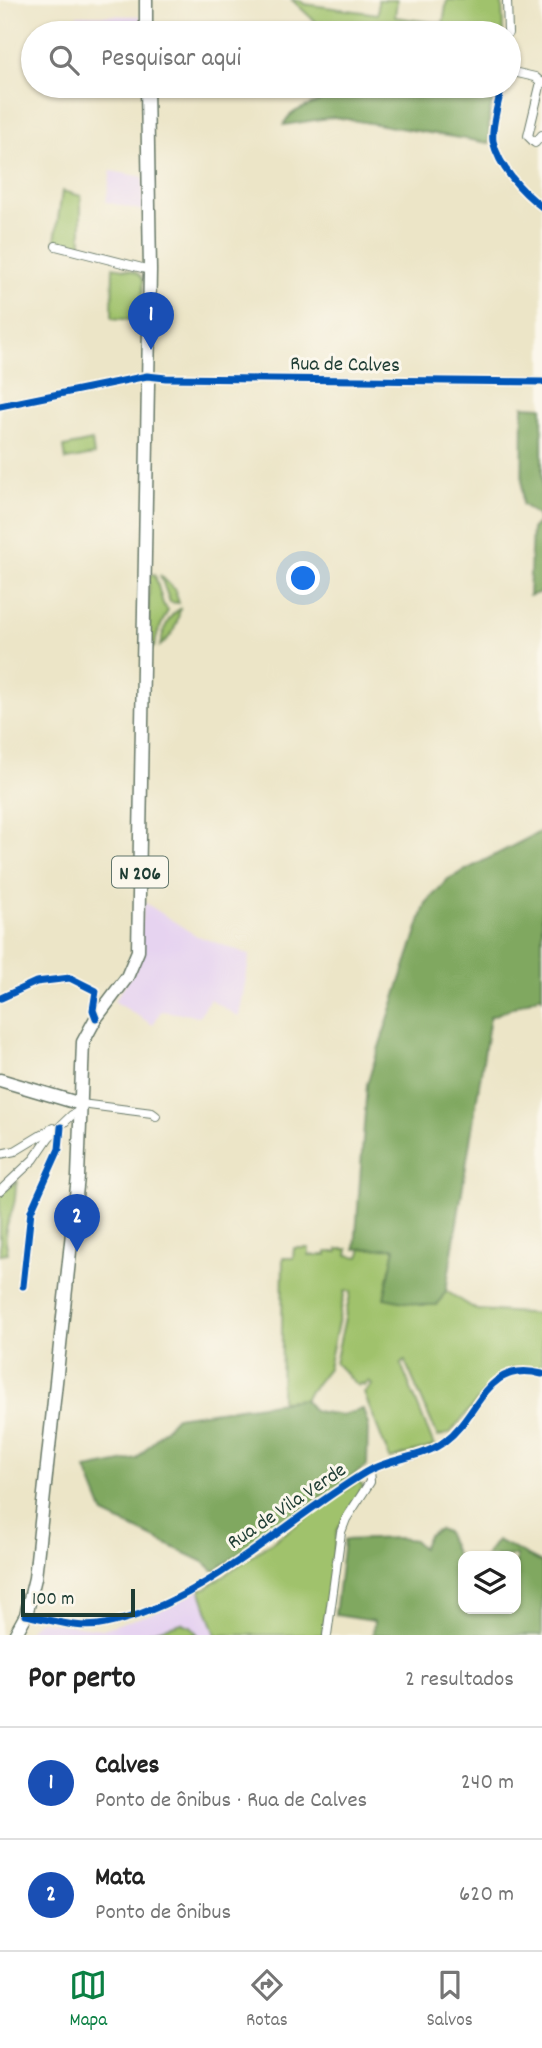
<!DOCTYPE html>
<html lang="pt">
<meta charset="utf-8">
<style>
body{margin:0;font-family:Dekko,sans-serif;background:#f6f6f6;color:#222}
.controls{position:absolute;right:21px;bottom:21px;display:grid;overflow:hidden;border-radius:14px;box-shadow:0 2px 5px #0004}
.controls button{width:63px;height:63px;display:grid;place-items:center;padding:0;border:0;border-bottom:2px solid #e0e0e0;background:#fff;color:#222;font:35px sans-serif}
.scale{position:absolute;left:21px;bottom:18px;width:114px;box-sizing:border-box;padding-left:7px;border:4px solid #1f3d34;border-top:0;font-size:19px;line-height:24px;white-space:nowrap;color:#1f3d34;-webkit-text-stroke:5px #fbf7ec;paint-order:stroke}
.you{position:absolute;left:304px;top:579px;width:24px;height:24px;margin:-18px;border:5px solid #fff;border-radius:50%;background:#1a73e8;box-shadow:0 0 0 10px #1a73e833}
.badge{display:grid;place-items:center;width:46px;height:46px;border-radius:50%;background:#0b8043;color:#fff;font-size:23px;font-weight:700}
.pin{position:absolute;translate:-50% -58px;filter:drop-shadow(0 2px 4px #0008)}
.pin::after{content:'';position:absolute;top:37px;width:24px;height:21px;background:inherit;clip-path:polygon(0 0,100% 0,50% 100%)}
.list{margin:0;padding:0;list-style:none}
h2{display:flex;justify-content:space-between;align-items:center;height:91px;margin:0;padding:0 28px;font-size:30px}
h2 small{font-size:23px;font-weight:400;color:#767676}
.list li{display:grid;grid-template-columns:46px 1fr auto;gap:21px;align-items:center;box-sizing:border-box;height:112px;padding:0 28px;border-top:2px solid #e0e0e0}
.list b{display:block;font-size:26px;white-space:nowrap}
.list p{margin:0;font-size:23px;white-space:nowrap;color:#767676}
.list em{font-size:23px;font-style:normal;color:#767676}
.icon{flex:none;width:38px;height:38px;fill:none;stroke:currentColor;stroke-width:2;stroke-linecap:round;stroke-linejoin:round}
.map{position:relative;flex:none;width:542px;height:1635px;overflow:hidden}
.search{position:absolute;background:#fff;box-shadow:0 2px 5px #0004;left:21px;right:21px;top:21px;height:77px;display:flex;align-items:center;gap:18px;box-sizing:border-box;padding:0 24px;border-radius:38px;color:#767676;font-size:26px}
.sheet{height:315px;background:#fff}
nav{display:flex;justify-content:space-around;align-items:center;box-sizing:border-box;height:98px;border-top:2px solid #e0e0e0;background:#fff;font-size:19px;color:#767676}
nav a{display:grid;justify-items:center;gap:4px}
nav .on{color:#0b8043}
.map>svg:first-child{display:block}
</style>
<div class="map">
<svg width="542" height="1635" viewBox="0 0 542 1635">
<rect width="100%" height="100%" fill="#fbf7ec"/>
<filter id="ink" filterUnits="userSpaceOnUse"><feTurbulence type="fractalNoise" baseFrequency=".0143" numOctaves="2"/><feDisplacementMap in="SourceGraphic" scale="14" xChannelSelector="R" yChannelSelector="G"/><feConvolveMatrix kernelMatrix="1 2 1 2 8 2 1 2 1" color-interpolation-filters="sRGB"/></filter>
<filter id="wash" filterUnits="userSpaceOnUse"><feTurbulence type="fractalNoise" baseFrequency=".00686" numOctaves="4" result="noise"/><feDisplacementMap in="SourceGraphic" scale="28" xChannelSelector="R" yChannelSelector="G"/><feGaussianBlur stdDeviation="1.57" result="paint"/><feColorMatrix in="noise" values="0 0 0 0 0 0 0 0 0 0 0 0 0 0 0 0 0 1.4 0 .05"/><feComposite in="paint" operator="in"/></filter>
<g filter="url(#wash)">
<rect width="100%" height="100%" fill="#ece5c7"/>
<g fill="#e6d3f0">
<polygon points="77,15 140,16 140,33 74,33"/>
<polygon points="111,171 143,177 144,211 106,202"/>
<polygon points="144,902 195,935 250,955 239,1017 210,999 199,1016 161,1011 153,1025 114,1001 135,970"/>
<polygon points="200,1589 216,1635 26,1635 32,1626 40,1621 102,1629 154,1613"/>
</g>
<g fill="#a0c26c" stroke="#608050" stroke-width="2">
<polygon points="292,0 300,0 304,4 378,14 378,0 397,0 395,17 443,24 447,0 502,0 503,33 336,33 321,27"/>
<polygon points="62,191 81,196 81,248 55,241"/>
<path d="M113 267C124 269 138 269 143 280L142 321 112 318Z"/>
<polygon points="92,441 94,455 66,460 64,447"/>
<polygon points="149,574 155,575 163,604 168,610 158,632 154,647 148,648"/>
<polygon points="160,575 175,590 179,603 170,602"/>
<path d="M180 609C177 625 173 636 160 646 163 632 167 616 180 609Z"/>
<path d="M17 1181C15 1189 16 1197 14 1204 8 1229 2 1224 8 1253L0 1254V1194Z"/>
<path d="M395 1247 385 1297 437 1305 446 1291 477 1310 542 1314V1370C527 1367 516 1366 502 1372L450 1433 438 1437 405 1361 401 1364 434 1446 390 1459 364 1393 372 1385 369 1381 364 1386 361 1383 358 1386 335 1363 351 1291H345L328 1368 304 1399 281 1401 283 1258H293L294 1248H309V1255H327V1252H338V1249H348L347 1255 359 1257 362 1249Z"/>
<polygon points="359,1481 363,1487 337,1531 323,1635 216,1635 200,1589 206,1588"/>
<polygon points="182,1623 191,1626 198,1635 139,1635"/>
</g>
<g fill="#80a860" stroke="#50724a" stroke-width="2">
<path d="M338 86H496L489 116V143L334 117 284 125C290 104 325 108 338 86Z"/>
<polygon points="523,406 542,407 542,592 529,596 532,529 539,522 538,516 522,504"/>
<polygon points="542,831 542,998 540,996 490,1017 446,1291 437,1305 420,1305 384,1298 395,1248 355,1249 367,1084 426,903 448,879"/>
<polygon points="304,1399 314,1411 342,1415 363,1409 368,1424 367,1466 214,1571 204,1562 104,1514 86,1469 137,1459 176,1417"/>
<polygon points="439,1529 446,1532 463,1571 463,1609 516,1609 516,1556 485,1556 497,1540 542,1563 542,1635 373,1635 374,1621 335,1615 344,1540 399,1538 414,1540 422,1548 428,1535"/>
</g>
</g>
<g filter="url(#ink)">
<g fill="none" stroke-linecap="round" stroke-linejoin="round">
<defs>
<g id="street">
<polyline points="507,0 508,33"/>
<polyline points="509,71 535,77 542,83"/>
<polyline points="541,82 528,136 535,143 542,135"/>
<path d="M502 86C499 100 491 127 493 141 499 167 521 191 542 207"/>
<polyline points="56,246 150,270"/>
<polyline points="0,406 147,376 166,378 542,382"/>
<polyline points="1,998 36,982 70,978 96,991 93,1010 96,1018"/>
<polyline points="81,1104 152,1113 156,1116"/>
<polyline points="0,1154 15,1151 53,1128"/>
<polyline points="0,1191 34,1159 49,1137 72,1115 81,1110"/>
<polyline points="23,1286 31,1211 59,1149 61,1127"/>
<path d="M26 1615C51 1620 80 1630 105 1624 205 1603 281 1523 366 1472 390 1457 423 1459 445 1441 481 1414 485 1359 542 1374"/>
<polyline points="327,1635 341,1532 346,1519 370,1482 369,1470"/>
</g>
<polyline id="secondary" points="0,1080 81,1104"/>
<g id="primary">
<polyline points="146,0 146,33"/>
<polyline points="15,1635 26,1615 35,1578 78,1177 83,1042 96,1018 127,977 138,951 150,270 147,86"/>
</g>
</defs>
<use href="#street" stroke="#677867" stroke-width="10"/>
<use href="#secondary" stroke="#677867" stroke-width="15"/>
<use href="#primary" stroke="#677867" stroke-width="15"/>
<use href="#street" stroke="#fff" stroke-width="8"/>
<use href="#secondary" stroke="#fff" stroke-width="12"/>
<use href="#primary" stroke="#fff" stroke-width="12"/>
<defs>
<g id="cycleway">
<path d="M502 86C499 100 491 127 493 141 499 167 521 191 542 207"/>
<polyline points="0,406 147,376 166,378 542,382"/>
<polyline points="1,998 36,982 70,978 96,991 93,1010 96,1018"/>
<polyline points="23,1286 31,1211 59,1149 61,1127"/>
<path d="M26 1615C51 1620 80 1630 105 1624 205 1603 281 1523 366 1472 390 1457 423 1459 445 1441 481 1414 485 1359 542 1374"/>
</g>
</defs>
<use href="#cycleway" stroke="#fbf7ec" stroke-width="11"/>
<use href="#cycleway" stroke="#0057b8" stroke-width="7"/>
</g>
</g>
<g text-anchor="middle" stroke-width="6" stroke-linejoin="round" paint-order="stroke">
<rect fill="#fbf7ec" stroke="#61756b" stroke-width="2" x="112" y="856.5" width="56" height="31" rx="5"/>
<g font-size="19" font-weight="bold" fill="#1f3d34">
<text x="140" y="879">N 206</text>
</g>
<g font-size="21" fill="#1f3d34" stroke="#fbf7ec">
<text transform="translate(345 363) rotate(1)" y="7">Rua de Calves</text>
<text transform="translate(286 1505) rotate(-34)" y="7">Rua de Vila Verde</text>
</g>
</g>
</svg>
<div class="controls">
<button><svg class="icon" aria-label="layers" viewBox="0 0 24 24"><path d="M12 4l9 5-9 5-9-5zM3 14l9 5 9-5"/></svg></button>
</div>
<div class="scale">100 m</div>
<div class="you"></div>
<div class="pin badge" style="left:151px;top:350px;background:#1a4fb4">1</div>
<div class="pin badge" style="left:77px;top:1252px;background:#1a4fb4">2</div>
<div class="search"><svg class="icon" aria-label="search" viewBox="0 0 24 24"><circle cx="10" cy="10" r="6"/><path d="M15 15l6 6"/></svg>Pesquisar aqui</div>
</div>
<section class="sheet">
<h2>Por perto<small>2 resultados</small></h2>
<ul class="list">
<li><span class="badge" style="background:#1a4fb4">1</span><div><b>Calves</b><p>Ponto de ônibus · Rua de Calves</p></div><em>240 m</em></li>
<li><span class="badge" style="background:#1a4fb4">2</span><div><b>Mata</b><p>Ponto de ônibus</p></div><em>620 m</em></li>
</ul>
</section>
<nav>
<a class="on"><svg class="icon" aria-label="map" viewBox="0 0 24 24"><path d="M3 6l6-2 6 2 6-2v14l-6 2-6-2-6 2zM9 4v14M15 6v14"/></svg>Mapa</a>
<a><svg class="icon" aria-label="directions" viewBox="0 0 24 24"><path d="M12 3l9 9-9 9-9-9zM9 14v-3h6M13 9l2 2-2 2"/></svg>Rotas</a>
<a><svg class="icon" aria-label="saved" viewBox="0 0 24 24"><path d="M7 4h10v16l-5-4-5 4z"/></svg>Salvos</a>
</nav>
